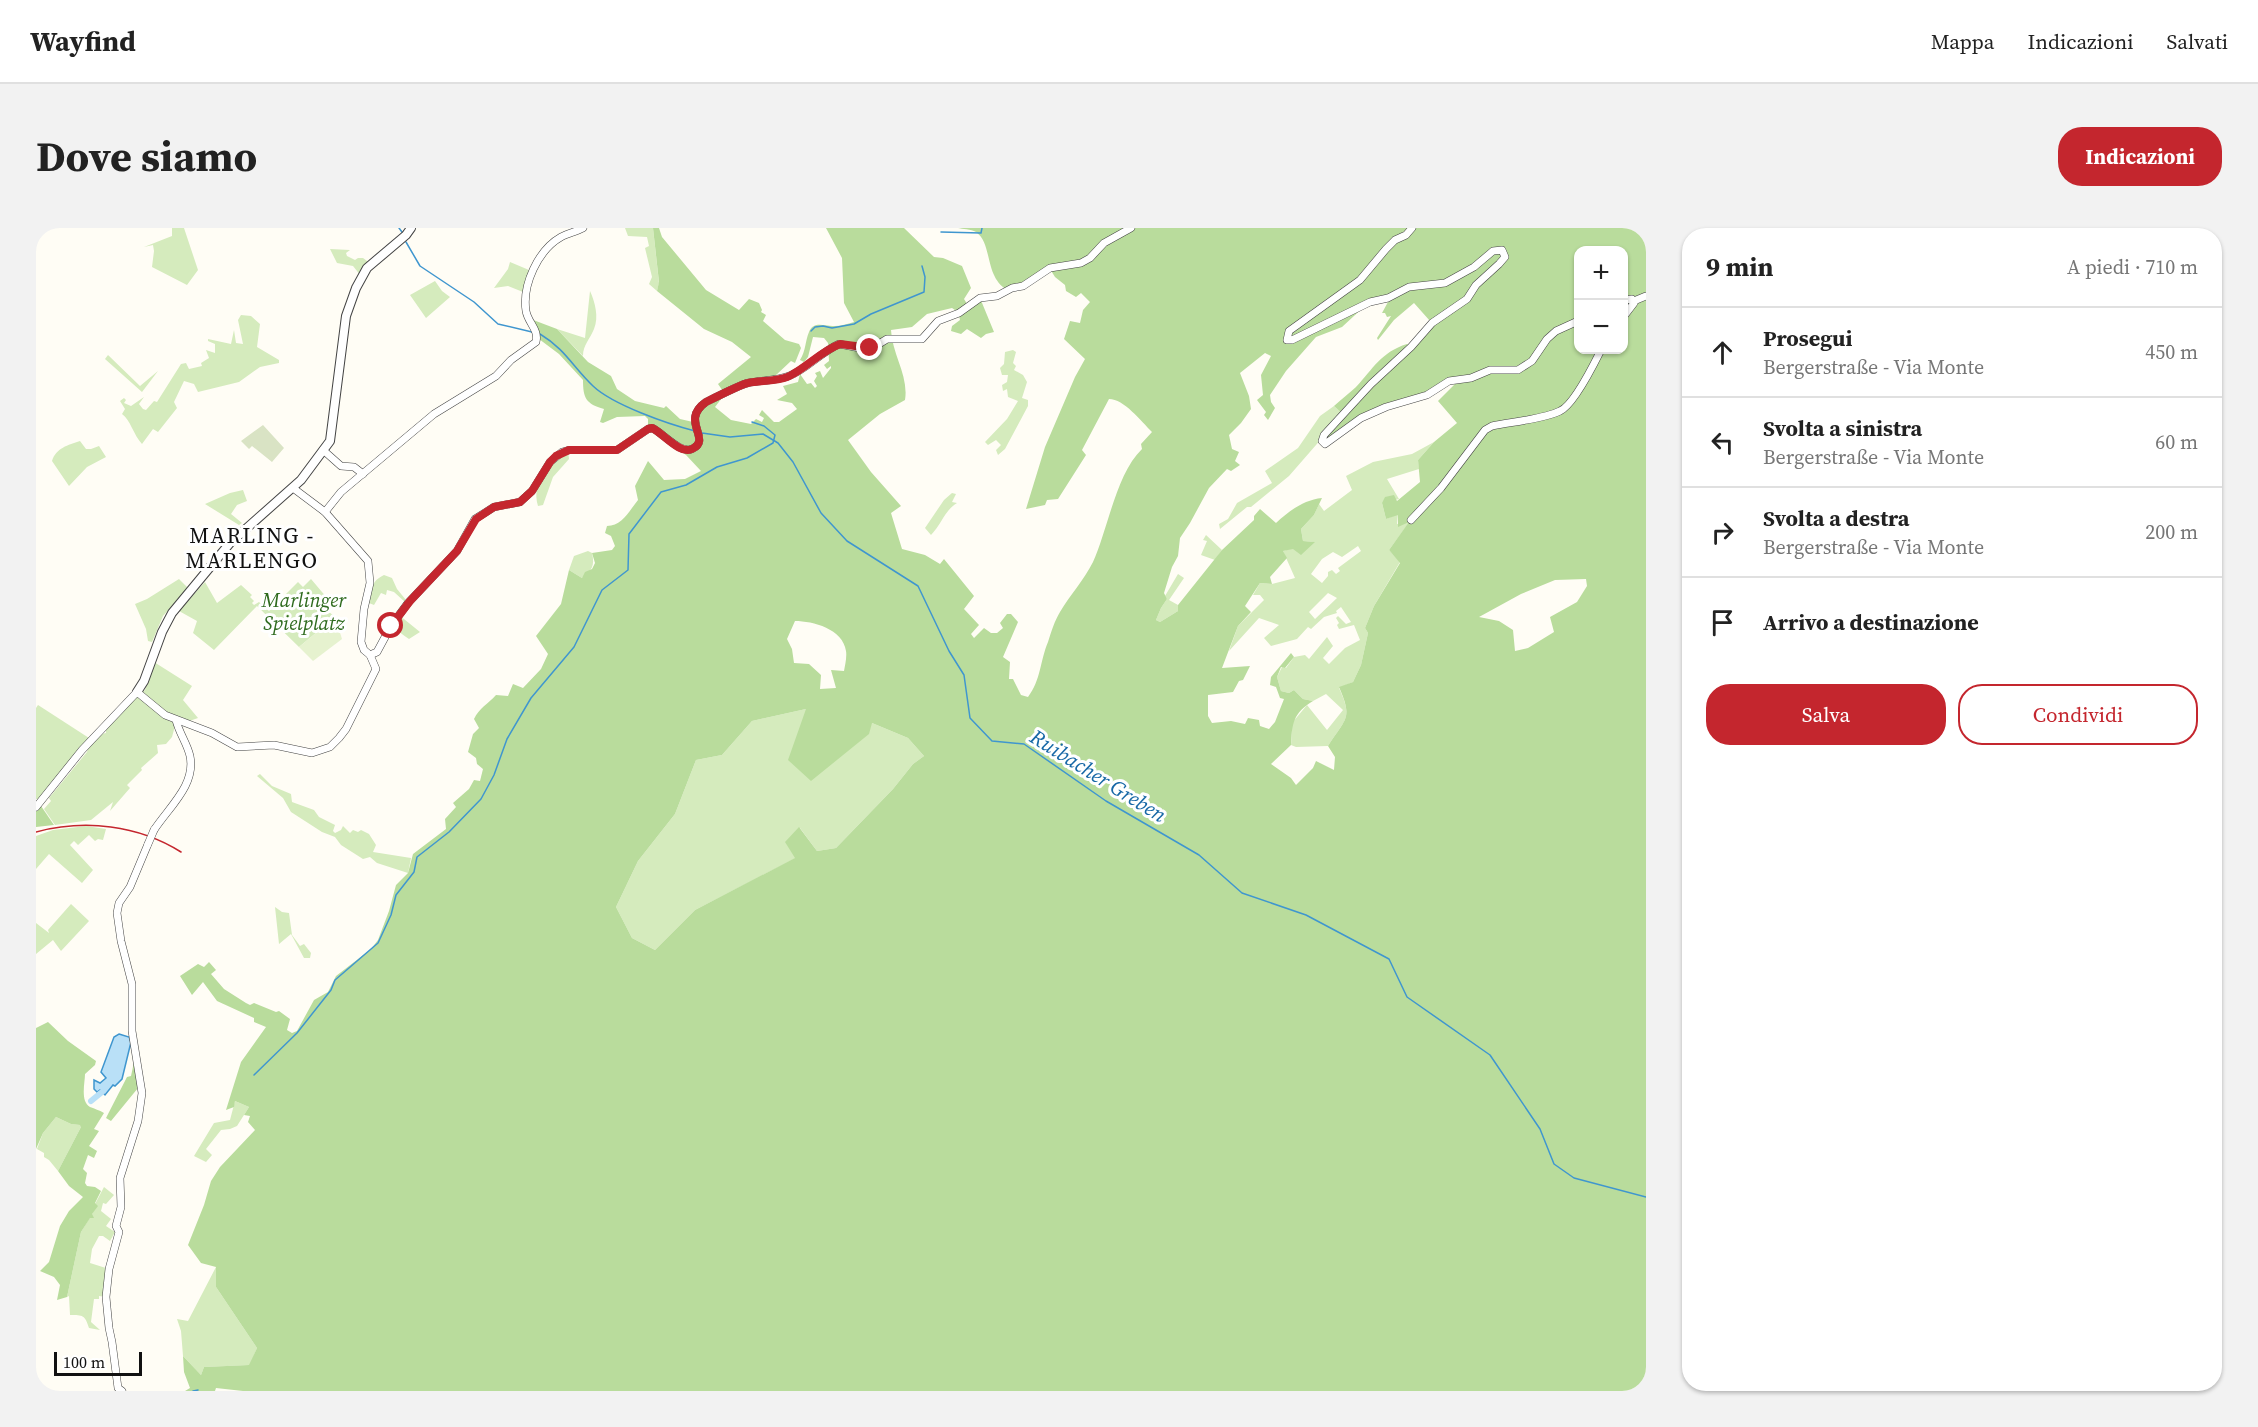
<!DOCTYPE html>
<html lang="it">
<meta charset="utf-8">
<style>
body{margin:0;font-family:"Source Serif 4",serif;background:#f2f2f2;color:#222}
.controls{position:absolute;right:18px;top:18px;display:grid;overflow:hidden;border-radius:12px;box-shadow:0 2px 4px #0004}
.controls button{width:54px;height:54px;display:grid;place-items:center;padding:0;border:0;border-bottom:2px solid #e0e0e0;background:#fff;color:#222;font:30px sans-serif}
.scale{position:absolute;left:18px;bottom:15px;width:88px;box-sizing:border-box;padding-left:6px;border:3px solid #111;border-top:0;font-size:16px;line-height:21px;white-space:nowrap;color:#111;-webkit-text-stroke:4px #fff;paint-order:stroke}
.stop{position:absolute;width:18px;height:18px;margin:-14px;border:4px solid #c4262e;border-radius:50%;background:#fff}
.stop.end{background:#c4262e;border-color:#fff;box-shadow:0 2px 6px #0008}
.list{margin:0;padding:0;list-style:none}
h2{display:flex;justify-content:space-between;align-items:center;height:78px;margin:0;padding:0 24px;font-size:26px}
h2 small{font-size:20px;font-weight:400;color:#767676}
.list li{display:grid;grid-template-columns:39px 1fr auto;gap:18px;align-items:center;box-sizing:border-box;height:90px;padding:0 24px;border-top:2px solid #e0e0e0}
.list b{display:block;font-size:22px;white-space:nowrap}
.list p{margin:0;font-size:20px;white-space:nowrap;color:#767676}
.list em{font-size:20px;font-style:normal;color:#767676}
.actions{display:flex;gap:12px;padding:18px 24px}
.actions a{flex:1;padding:14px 0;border:2px solid #c4262e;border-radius:24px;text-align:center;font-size:21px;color:#c4262e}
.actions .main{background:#c4262e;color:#fff}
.icon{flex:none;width:33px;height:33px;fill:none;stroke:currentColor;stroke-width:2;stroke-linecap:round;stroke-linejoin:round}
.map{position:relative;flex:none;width:1610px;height:1163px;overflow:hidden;border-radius:24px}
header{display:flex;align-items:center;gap:36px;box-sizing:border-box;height:84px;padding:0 30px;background:#fff;border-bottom:2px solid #e0e0e0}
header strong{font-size:28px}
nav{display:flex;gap:33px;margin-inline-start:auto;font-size:21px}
.intro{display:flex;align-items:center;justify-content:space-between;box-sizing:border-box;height:144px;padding:0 36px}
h1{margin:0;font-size:42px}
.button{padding:15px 27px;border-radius:24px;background:#c4262e;color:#fff;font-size:21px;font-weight:700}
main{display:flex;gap:36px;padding:0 36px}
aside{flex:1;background:#fff;border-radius:24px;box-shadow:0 2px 4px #0004}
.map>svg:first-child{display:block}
</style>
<header>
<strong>Wayfind</strong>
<nav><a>Mappa</a><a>Indicazioni</a><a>Salvati</a></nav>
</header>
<div class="intro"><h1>Dove siamo</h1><a class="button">Indicazioni</a></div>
<main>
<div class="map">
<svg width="1610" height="1163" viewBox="0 0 1610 1163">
<rect width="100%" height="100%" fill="#fffdf5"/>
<g fill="#d5ebbd" fill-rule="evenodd">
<polygon points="136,0 148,0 162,42 151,57 116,39 118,23 117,17 108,19 136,8"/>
<polygon points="589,0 617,0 623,55 621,63 613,56 616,49 609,20 613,18 611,9 592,8"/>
<polygon points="294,21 314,22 310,25 311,28 319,32 322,30 327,30 335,36 325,48 317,38 301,35"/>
<polygon points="474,34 493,42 487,64 472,58 458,60 472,41"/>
<polygon points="399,53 406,63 414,69 390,90 374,67"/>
<path d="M554 63C559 74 563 89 558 101 554 111 547 117 547 128L521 101 549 110Z"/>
<path d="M205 87 215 88 224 96 221 119 243 132V135L224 139 203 154 162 164 158 156 148 153 138 174 141 180 122 204 117 201 106 216C98 208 94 191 86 186L89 181 84 173 88 170 90 172 88 175 95 178 108 169 103 176 107 181 110 182 118 173 121 174 145 136 150 135 153 141 166 138 165 135 173 130 170 122 179 125V116L172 113V111L195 116 198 102 200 115 207 116 202 92Z"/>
<polygon points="977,122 980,124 977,135 980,138 978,142 987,147 991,154 986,170 992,172 992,178 969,221 962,227 960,222 965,217 960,212 952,217 949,214 971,191 982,173 972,169 971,161 967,163 966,157 971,154 972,147 966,147 964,140 968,136 969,124"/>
<polygon points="72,127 104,158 122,143 106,164 69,131"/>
<polygon points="1298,178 1307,186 1253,248 1215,279 1211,279 1184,301 1183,296 1192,291 1201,275 1236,255 1229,243 1262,220 1284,188"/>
<path d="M44 213 50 221H55L63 218 70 229 51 239 33 258 16 233C20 220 32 217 44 213Z"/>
<path d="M1398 214 1382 232 1383 241 1351 251 1363 271 1346 275 1350 291 1362 286 1361 296 1375 292 1353 322 1364 334 1338 378 1329 400 1332 405 1325 437 1317 454 1303 460C1317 491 1310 490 1292 518L1260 519 1255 517 1256 495 1271 477 1291 502 1307 482 1290 466 1277 473 1267 471 1258 462 1253 465 1245 463 1241 449 1246 439 1250 440 1258 429 1269 427 1273 431 1291 409 1297 418 1287 430 1293 436 1309 420 1324 412 1318 397 1303 401 1301 397 1303 395 1300 390 1302 388 1310 396 1315 394 1305 379 1300 383 1301 385 1288 389 1275 401 1272 399 1261 411 1235 418 1228 410 1243 397 1223 390 1193 423 1202 398 1228 372 1224 367H1217L1224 355 1236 356 1259 350 1247 323 1278 314 1267 313 1265 301 1278 287 1283 276 1288 283 1316 262 1310 248 1337 234 1376 226ZM1322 318 1325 323 1302 340 1304 343 1300 346 1296 342 1292 344V348L1286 355 1275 346 1286 331 1297 324 1306 329ZM1292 365 1301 370 1279 391 1273 384Z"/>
<path d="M532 222 533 231 517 249 507 277 502 278C495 253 512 235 532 222Z"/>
<polygon points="207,262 211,273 201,277 195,286 206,295 203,297 169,276 194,265"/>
<path d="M916 265 920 266 916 274 921 275C909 282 905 297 895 307L889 300 908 272Z"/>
<polygon points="1170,307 1186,322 1179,332 1165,327 1171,313 1167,312"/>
<path d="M552 323 556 325C559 338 556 342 546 350L533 342 538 328Z"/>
<polygon points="1142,346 1148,350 1133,372 1142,377 1142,383 1124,394 1120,392 1125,380 1131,371 1129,368"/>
<path d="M348 347 356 350 361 361 370 372 369 374 358 364 351 362 350 367 345 365 338 377 333 375C335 362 335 353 348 347Z"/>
<polygon points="143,351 152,360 127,388 116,414 112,413 110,401 99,376 111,371"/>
<polygon points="275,351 297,377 292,383 299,389 263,419 221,378 178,422 157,405 161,393 143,383 169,354 181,375 205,357 216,367 214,369 218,373 216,375 218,377 223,374 233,383 262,354 267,359"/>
<path d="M363 387 384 404 373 411C366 407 362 402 355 398Z"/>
<path d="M118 434 156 458 147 472 162 490 139 498 136 509 130 516 121 517 122 525 105 540 106 542 91 557 94 560 74 583 77 574 55 592 19 597 8 581 15 573 13 570 51 524C53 517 63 506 70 505V502L82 485 109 462Z"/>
<polygon points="2,477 53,510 3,571 0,571 0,480"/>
<polygon points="770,481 836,495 872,510 888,528 877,536 857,561 800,620 781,623 764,600 760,630 659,682 619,722 596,710 580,679 602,633 639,586 660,532 686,527 716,493"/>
<polygon points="224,546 236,558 255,566 256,574 278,582 283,589 299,597 297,603 299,605 305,602 307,598 314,605 317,602 322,604 325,602 333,606 340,617 337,624 375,630 372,645 341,635 334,629 327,631 305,617 299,609 286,604 255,584 247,570 221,548"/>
<polygon points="50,598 70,601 67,612 62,611 59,613 53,607 42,617 38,613 34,617 57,642 46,655 13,626 0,641 0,608 17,602"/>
<polygon points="35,676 53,693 25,723 17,712 0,726 0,695 13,705 12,702"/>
<polygon points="239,679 246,684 253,685 256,707 264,718 268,716 275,725 274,730 268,730 255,706 243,716"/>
<polygon points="199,873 213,879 201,898 194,901 185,902 170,921 176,927 170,934 158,928 178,895 194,892"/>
<polygon points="20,889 35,896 45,897 45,899 22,943 13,932 8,929 8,925 1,921 7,905"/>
<path d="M68 959 78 967 70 976 67 975 65 983 75 991 70 998 79 1004 74 1013 67 1008H63L56 1021 54 1035 73 1041 70 1069 63 1068V1071H58L55 1094 64 1102 53 1100C49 1087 47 1087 34 1087L33 1068 31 1069 45 1004 56 986 59 976Z"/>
<polygon points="180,1039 180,1059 221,1120 214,1137 168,1139 165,1147 147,1128 145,1103 141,1091 152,1093"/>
</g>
<g fill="#b9dc9c" fill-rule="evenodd">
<path d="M617 0H623L626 9 670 62 703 82 713 71 723 75 726 82 725 84 730 87 727 93 749 112 763 116 765 120 759 135 755 133 739 148 709 155 689 166 679 179 695 192 715 196 720 191 726 194 728 190 723 187 726 182 738 194H743L761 181 756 175 741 172 751 166 747 158 762 154 764 146 771 156 775 155 779 160 781 158 778 153 781 148 779 145 784 143 787 150 795 140V138L791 141 788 137 793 133 792 115 788 110 777 109 772 129 768 134 764 132C770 123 769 113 773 104 778 92 789 99 799 98 805 98 811 96 818 94L808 75 806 30 790 0H868L898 29 907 30 926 38 935 60 928 71 933 79 944 70 958 104 950 106 945 110 931 101 925 106 915 103 916 98 924 92 922 84 916 80 891 86 876 99 855 102C856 126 873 148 869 172L844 186 812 212 835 244 865 278 855 285 866 321 889 327 904 336 908 331 938 368 928 381 943 397 935 406 938 410 948 400 955 405H961L967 400 964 395 971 386H975L982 394 967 429 974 434 973 451H977L985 467 992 469C1005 452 1004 433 1012 414 1015 404 1019 392 1024 384 1034 367 1048 352 1057 334 1072 301 1080 246 1106 221L1105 216 1116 204C1105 193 1088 171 1073 171L1046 222 1050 227 1022 271 1011 272 1009 277 990 281 1009 219 1039 149 1049 131 1028 111 1034 93 1044 95 1047 82 1054 74 1045 65 1040 69 1030 63 1029 57 1019 49 1014 41 971 62C948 48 957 16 940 4 935 1 926 1 922 0H1610V1163H207L180 1160 179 1163H149L154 1160 148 1144 147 1128 165 1147 168 1139 213 1137 221 1120 180 1059V1039L165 1035 152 1017 168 977 175 953 184 939 219 902 212 894 214 888 208 887 213 879 199 873 198 879 190 882 205 834 230 799 218 794V790L181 773 167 754 156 767 144 748 162 736 168 739 173 734 180 742 175 746 188 761 210 775 214 777 218 775 240 784 243 783 254 791 251 802 256 805 261 803 278 772 292 764 300 748 335 721 342 712 353 683 360 657 372 645 377 626 410 601 409 591 420 579 417 575 433 561 438 552 444 553 447 541 441 536 440 530 432 524 437 506 443 500 438 491C443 480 452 476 460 467L472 468 477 456 487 460 505 441 512 426 500 408 525 376 533 342 546 350 549 344 556 341 559 335 556 325 576 322 579 318 575 308 569 305 571 298C586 298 593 283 602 272L599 258 612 233 628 252 649 251 665 243 650 227 612 201V191L609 188 581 189 567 195 564 194 568 181C550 176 547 170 547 152L523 126 503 111 504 106 492 90 521 101 552 134 575 148 581 161 599 173 628 180 630 178 644 191 657 194 670 174 689 166 682 156 715 129 696 114 668 101 621 63 623 54ZM1542 22H1588V122H1542ZM1352 74 1346 85H1349L1351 89 1355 88 1341 110 1342 112 1358 92 1378 75 1394 93 1375 118 1371 116C1345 124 1337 141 1320 159 1313 165 1305 172 1298 178L1309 188 1289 210 1291 212 1350 177 1396 163 1417 151 1419 156 1402 173 1421 195 1398 214 1382 232 1384 254 1361 273 1358 267 1349 269 1346 275 1350 291 1362 287V299L1373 294 1353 322 1364 335 1338 378 1329 400 1332 405 1325 437 1317 454 1303 459C1317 491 1310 490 1292 518L1299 529 1298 542 1280 533 1277 540 1260 557 1255 550 1235 536 1255 517C1256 496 1257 485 1277 473L1267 471 1258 462 1253 465 1245 463 1241 449 1245 439 1249 440 1258 429 1255 425 1235 449 1234 457 1240 459 1244 470 1248 471 1239 494 1233 501 1224 498 1223 492 1212 490 1209 496 1195 493 1176 495 1172 488V467L1197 464 1203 453 1207 452 1214 438 1186 440 1202 398 1215 384 1209 378 1224 355 1236 356 1234 349 1251 330 1247 323 1257 321 1265 327 1279 314 1267 313 1265 301 1278 287 1286 270C1268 272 1254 282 1240 295L1224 281 1218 288V292L1186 322 1142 377V383L1124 394 1120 392 1125 380 1131 371 1128 365 1136 339 1142 328 1144 310 1154 295 1173 260 1191 241 1195 243 1204 237 1199 233 1203 224 1196 221 1193 207 1205 195 1215 181 1213 168 1204 145 1229 125 1235 128 1225 147 1227 167 1221 172 1230 184 1228 187 1232 192 1239 180 1235 174 1234 167 1250 143 1280 109 1306 99 1331 76ZM1550 351 1551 358 1541 374 1514 389 1518 404 1492 420 1479 423 1477 402 1463 393 1443 389 1485 366 1519 352ZM759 393C777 393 807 401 810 423 811 429 809 437 808 443L795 442 800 460 784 461 785 447 773 436 758 435 756 421 751 411ZM770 481 752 532 775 553 833 506 836 495 872 510 888 528 877 536 857 561 800 620 781 623 763 599 749 614 759 630 659 682 619 722 596 710 580 679 602 633 639 586 660 532 686 527 716 493Z"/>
<polygon points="5,578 18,597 0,599 0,583"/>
<path d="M12 794 32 813 60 833 59 837 49 846C49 855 44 873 54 879 59 881 63 882 68 885L58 901 63 903 53 918 61 923 58 930 52 927 47 941 51 945 49 955 51 958 59 959 65 963 59 975 62 978 56 986 58 990H54L45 1004 31 1069 21 1072 24 1057 18 1049 4 1043 13 1034 24 998 33 983 47 969 33 958 22 943 45 899 44 897 35 896 20 889 7 905 0 921V800Z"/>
<polygon points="98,834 102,860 75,893 70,890 91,849 95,848"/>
</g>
<polygon fill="#d9e3c4" points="227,197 248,220 236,234 216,218 213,221 205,213"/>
<polygon fill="#e6f2cf" points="299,389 306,411 277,433 263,419"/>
<polygon fill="#b9e0f7" stroke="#3f96cf" stroke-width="1.5" points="83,806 93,809 95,814 86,851 79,858 77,857 69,867 64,862 61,864 58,861 58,852 64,855 70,850 65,844 78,809"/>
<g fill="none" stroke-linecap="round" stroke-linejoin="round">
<g stroke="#3f96cf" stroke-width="1.5">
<polyline points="363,0 366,4"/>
<polyline points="905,4 945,5 946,0"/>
<polyline points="370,14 384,38 438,74 462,96 496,104"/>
<polyline points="775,103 779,99 787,98 796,100 818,96 835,86 888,64 889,49 886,38"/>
<path d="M504 106C529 121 537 139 557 158 577 177 632 196 659 203"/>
<polyline points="666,205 694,209 727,206 742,215 757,234 785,285 811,313 882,358 913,423 928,447 934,490 956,513 988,516 1070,573 1163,627 1206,665 1270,687 1353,731 1371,769 1454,827 1504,901 1518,936 1538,950 1610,969"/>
<polyline points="218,847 261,805 295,762 299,752 342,715 355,687 360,667 378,644 381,629 413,604 445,571 458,547 471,511 495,470 538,419 566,362 592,342 593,306 625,264 650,257 681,239 711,230 737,215 739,207 728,198 716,194"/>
<polyline points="157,1163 162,1162"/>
</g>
<polyline stroke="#b9e0f7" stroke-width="6" points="55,873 66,864"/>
<defs>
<g id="minor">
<polyline points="1376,0 1370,7 1359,12 1350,21 1324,52 1253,103 1251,112 1256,112 1334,74 1352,70 1373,59 1409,55 1438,39 1457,23 1466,22 1469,29 1463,36 1440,57 1431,71 1396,95 1375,119 1335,156 1288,207 1286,213 1289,216 1325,190 1350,179 1391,167 1413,153 1435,150 1454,142 1482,142 1496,133 1511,111 1520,103 1542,93"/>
<polyline points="1588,72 1596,71 1598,75 1588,88"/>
<polyline points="1598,73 1610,68"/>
<polyline points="287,222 305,238 318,239 327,246"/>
<path d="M289 284 305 264 398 186 460 148 475 132 500 114C503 101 492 95 490 83 486 57 502 22 525 9 532 5 540 4 547 0"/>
<path d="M1375 292 1405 260 1449 202 1456 198C1475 194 1508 191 1524 183 1538 177 1558 136 1565 122"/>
<path d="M334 427 341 424 355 398 372 375 421 323 439 291 458 279 484 274 496 263 514 234 526 224 533 222H581L612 201 616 200C627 205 644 226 656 221 677 211 643 193 670 174 676 171 706 156 712 155 725 152 740 153 753 148 771 141 785 124 803 116L829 121 838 119 851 111H886L902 93 923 85 944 70 961 68 976 60 987 58 1014 40 1045 35 1054 30 1068 15 1095 0"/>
<polyline points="0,579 46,522 101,464 129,487 176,505 201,519 238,517 276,525 294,519 303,510 310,501 340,441 334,427 328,422 325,414 328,381 334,355 332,333 289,284 257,260"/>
<path d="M118 602C133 579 160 557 154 528 151 515 143 505 140 492"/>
<polyline points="86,1163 82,1160 76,1114 73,1100 70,1069 73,1041 83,1004 80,998 85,979 84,950 102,893 106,865 96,803 96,756 85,713 81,685 83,675 94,659 112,616"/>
</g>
<polyline id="tertiary" points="101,464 108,453 126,404 136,385 194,315 265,252 294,213 310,88 320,60 331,40 370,7 375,0"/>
</defs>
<use href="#minor" stroke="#444" stroke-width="8"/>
<use href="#tertiary" stroke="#444" stroke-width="10"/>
<use href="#minor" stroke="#fff" stroke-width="7"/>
<use href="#tertiary" stroke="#fff" stroke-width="8"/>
<path stroke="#c4262e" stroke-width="1.5" d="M0 604C49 591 102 597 145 624"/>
<defs>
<polyline id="minor-bridge" points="112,616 118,602"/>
</defs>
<use href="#minor-bridge" stroke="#444" stroke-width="8" stroke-linecap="butt"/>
<use href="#minor-bridge" stroke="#fff" stroke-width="7"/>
</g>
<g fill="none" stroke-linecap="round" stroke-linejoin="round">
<path stroke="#c4262e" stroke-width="8" d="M355 398 374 373 421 323 440 291 458 279 484 274 496 263 514 234 520 228 533 222H581L612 201 616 200C627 205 644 227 656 221 677 211 643 193 670 174 676 171 706 156 712 155 726 152 745 154 757 146 773 137 786 123 804 116L834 120"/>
</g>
<g text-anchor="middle" stroke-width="6" stroke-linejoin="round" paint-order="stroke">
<g font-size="20" font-style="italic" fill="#2f6b1f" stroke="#fff">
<text x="268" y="379">Marlinger<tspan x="268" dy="23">Spielplatz</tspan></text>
</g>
<g font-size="21" font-style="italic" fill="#1768a6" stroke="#fff">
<text transform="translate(1062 548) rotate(32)" y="7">Ruibacher Greben</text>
</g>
<g font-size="22" letter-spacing="1.5" fill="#111" stroke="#fff">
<text x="216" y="315">MARLING -<tspan x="216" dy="25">MARLENGO</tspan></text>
</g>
</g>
</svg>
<div class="controls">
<button>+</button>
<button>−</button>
</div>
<div class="scale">100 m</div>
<div class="stop" style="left:355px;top:398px"></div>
<div class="stop end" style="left:834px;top:120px"></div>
</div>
<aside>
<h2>9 min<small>A piedi · 710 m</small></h2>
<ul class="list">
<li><svg class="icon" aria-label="ahead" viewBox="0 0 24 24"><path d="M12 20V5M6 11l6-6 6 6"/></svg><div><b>Prosegui</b><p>Bergerstraße - Via Monte</p></div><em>450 m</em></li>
<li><svg class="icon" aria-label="left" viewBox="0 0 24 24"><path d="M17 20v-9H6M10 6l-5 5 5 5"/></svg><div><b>Svolta a sinistra</b><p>Bergerstraße - Via Monte</p></div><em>60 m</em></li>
<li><svg class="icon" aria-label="right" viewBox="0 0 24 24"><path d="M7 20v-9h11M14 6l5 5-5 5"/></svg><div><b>Svolta a destra</b><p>Bergerstraße - Via Monte</p></div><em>200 m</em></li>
<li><svg class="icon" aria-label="arrive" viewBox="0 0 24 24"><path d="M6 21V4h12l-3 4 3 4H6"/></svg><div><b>Arrivo a destinazione</b></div></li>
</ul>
<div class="actions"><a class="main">Salva</a><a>Condividi</a></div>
</aside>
</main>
